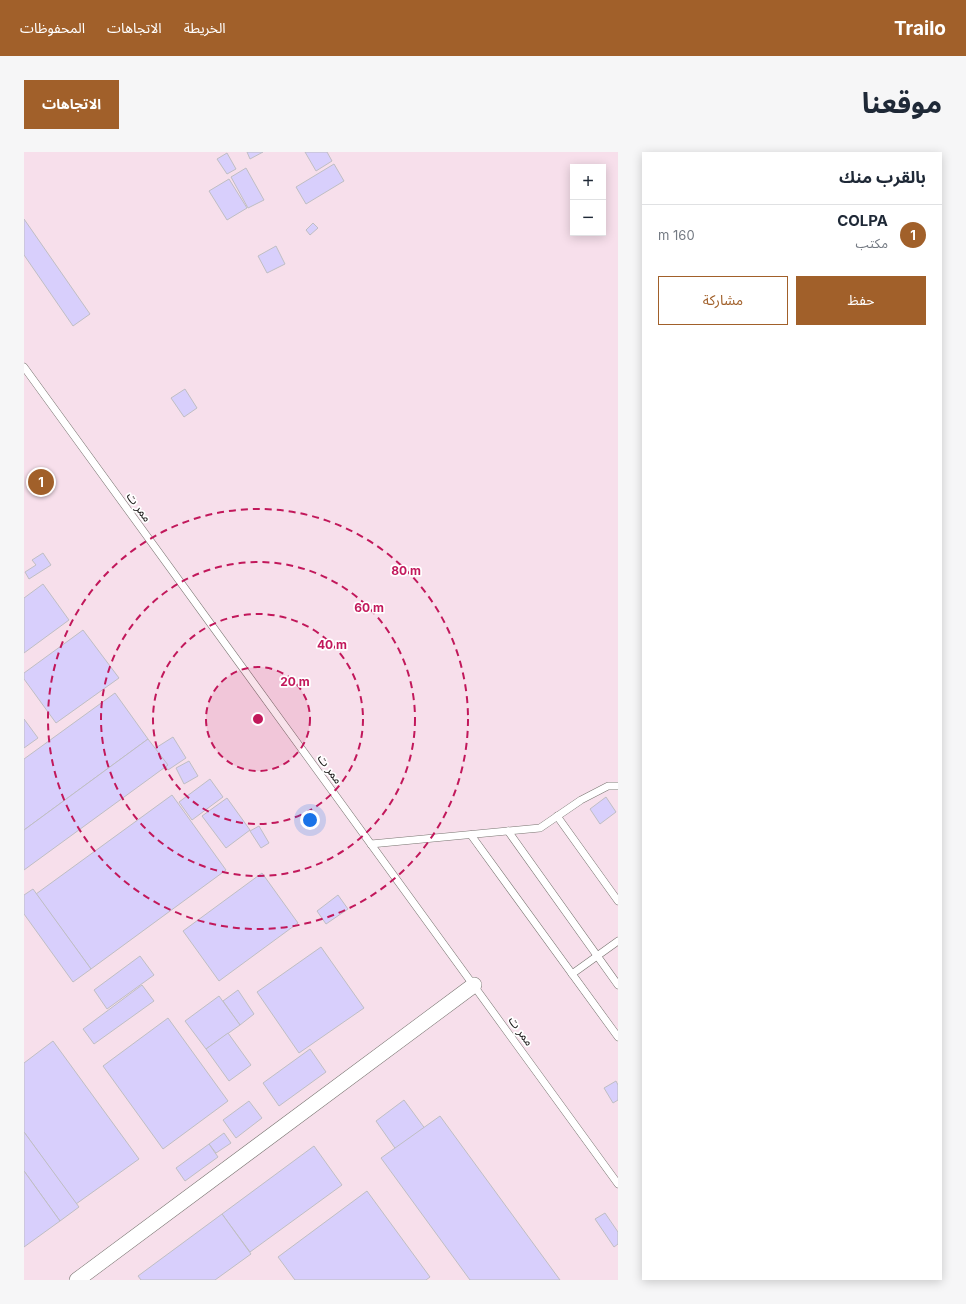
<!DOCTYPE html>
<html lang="ar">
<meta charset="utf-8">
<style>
body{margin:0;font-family:Inter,"Noto Sans Arabic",sans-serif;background:#f6f6f7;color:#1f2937;direction:rtl}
.controls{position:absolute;right:12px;top:12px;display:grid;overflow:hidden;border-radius:0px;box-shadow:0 2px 10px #0003}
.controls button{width:36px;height:36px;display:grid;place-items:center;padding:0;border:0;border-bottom:1px solid #e0e1e3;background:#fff;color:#1f2937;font:20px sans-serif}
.you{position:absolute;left:286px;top:668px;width:14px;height:14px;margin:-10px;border:3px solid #fff;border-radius:50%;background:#1a73e8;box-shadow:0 0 0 6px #1a73e833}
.badge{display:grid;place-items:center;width:26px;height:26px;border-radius:50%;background:#a1602a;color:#fff;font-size:13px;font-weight:700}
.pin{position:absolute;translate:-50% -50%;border:2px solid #fff;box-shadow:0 1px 4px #0006}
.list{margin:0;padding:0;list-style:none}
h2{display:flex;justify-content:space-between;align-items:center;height:52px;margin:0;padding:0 16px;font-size:17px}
h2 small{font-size:13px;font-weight:400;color:#747a83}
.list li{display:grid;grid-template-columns:26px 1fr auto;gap:12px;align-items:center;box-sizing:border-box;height:60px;padding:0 16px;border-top:1px solid #e0e1e3}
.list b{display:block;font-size:15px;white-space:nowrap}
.list p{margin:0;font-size:13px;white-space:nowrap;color:#747a83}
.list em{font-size:13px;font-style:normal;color:#747a83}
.actions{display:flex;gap:8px;padding:12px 16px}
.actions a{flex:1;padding:9px 0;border:1px solid #a1602a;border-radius:0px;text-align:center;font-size:14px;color:#a1602a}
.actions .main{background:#a1602a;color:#fff}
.map{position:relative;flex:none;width:594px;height:1128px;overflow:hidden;direction:ltr;border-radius:0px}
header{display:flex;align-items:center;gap:24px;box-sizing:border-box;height:56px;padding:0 20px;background:#a1602a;color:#fff}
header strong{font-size:19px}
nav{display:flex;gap:22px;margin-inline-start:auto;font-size:14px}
.intro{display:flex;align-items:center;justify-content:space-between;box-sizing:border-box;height:96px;padding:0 24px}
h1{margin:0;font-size:28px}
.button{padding:10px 18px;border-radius:0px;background:#a1602a;color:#fff;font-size:14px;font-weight:700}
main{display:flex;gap:24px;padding:0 24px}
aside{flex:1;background:#fff;border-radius:0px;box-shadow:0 2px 10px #0003}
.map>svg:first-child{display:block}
</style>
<header>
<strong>Trailo</strong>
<nav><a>الخريطة</a><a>الاتجاهات</a><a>المحفوظات</a></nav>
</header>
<div class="intro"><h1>موقعنا</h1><a class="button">الاتجاهات</a></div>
<main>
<aside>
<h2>بالقرب منك<small></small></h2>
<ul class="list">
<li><span class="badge">1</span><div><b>COLPA</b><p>مكتب</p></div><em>160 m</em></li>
</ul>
<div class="actions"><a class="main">حفظ</a><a>مشاركة</a></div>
</aside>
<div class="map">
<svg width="594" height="1128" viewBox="0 0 594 1128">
<rect width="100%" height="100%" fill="#f4f0ec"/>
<path fill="#f7dfeb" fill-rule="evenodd" d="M0 0H594V1128H0ZM549 15H579V81H549Z"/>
<g fill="#d8cffc" stroke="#bfbec3">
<polygon points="223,0 239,0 226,7"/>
<polygon points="281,0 303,0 308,9 292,19"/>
<polygon points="203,1 212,17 203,22 193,7"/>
<polygon points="310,12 320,29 282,52 272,35"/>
<polygon points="222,16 240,48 224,56 207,25"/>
<polygon points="205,27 223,56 203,68 185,39"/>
<polygon points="0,67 66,162 49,174 0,103"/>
<polygon points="289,71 294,76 286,83 282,78"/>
<polygon points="252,94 261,112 243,121 234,104"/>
<polygon points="161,237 173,256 160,265 147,246"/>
<polygon points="19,401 27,413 5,427 1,420 12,413 8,408"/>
<polygon points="19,432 45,468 0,501 0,446"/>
<polygon points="59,478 95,526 32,571 0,527 0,521"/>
<polygon points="91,541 124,587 0,678 0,607"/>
<polygon points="0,567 14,586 0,596"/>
<polygon points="149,585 162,606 144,618 130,597"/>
<polygon points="124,587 144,613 0,718 0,678"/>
<polygon points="165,609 174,624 160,632 152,616"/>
<polygon points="186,627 199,645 168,668 155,650"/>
<polygon points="148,643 202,718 67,817 12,742"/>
<polygon points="582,645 592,660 576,672 566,657"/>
<polygon points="203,646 226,678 202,696 178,664"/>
<polygon points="235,674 245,691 237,696 226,679"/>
<polygon points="238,721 274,771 195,829 159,779"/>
<polygon points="9,737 67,817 49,830 0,762 0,743"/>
<polygon points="314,743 324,757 302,772 293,759"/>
<polygon points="297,795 340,856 275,901 233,840"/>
<polygon points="116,804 130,823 83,857 70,838"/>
<polygon points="118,833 130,849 70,892 59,877"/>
<polygon points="214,838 230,862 216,873 199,849"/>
<polygon points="195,844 216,873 182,897 161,869"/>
<polygon points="144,866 204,949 139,997 79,914"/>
<polygon points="204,881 227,913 205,929 182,897"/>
<polygon points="29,889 115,1007 52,1052 0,980 0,911"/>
<polygon points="286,897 302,920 255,954 239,931"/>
<polygon points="592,929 594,933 594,948 589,951 580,936"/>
<polygon points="380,948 402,978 373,999 352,969"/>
<polygon points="225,949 238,966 212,986 199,968"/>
<polygon points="416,964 536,1128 446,1128 357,1006"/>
<polygon points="0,980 55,1055 36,1069 0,1019"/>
<polygon points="200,981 207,991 192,1001 185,992"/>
<polygon points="185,992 194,1005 161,1029 152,1016"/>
<polygon points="290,994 318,1033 226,1100 198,1062"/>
<polygon points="0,1019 36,1069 0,1095"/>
<polygon points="343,1039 406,1125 402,1128 271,1128 254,1105"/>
<polygon points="581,1061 594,1080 594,1092 590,1095 571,1067"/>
<polygon points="198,1062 227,1102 191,1128 117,1128 114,1124"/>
</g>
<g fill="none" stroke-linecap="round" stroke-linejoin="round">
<defs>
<g id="service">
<polyline points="0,215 594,1032"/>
<polyline points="533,664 594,749"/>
<polyline points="484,679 594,833"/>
<polyline points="447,683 594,885"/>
<polyline points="347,692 516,676 557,648 584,634 594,634"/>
<polyline points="548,822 594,789"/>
</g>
<polyline id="minor" points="53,1128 450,833"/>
</defs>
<use href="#service" stroke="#787470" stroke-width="8"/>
<use href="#minor" stroke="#787470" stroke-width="16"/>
<use href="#service" stroke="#fff" stroke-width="7"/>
<use href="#minor" stroke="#fff" stroke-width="15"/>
</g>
<circle cx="234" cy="567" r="52" fill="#c2185b" fill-opacity=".12"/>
<g fill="none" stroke="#c2185b" stroke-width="2" stroke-dasharray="7 5">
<circle cx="234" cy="567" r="52"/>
<circle cx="234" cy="567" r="105"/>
<circle cx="234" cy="567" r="157"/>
<circle cx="234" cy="567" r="210"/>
</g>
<g text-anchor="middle" stroke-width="3.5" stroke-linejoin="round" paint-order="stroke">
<g font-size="12" fill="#141211" stroke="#fff">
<text transform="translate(115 355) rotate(54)" y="4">ممر ت</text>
<text transform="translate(306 617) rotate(54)" y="4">ممر ت</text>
<text transform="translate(497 879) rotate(54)" y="4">ممر ت</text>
</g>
</g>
<circle cx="234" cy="567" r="6" fill="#c2185b" stroke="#fff" stroke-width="2"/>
<g font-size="12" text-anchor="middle" font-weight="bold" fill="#c2185b" stroke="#fff" stroke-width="3.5" stroke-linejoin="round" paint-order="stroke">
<text x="382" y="423">80 m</text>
<text x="345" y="460">60 m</text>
<text x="308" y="497">40 m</text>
<text x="271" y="534">20 m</text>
</g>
</svg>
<div class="controls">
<button>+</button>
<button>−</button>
</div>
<div class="you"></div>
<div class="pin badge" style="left:17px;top:330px">1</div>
</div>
</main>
